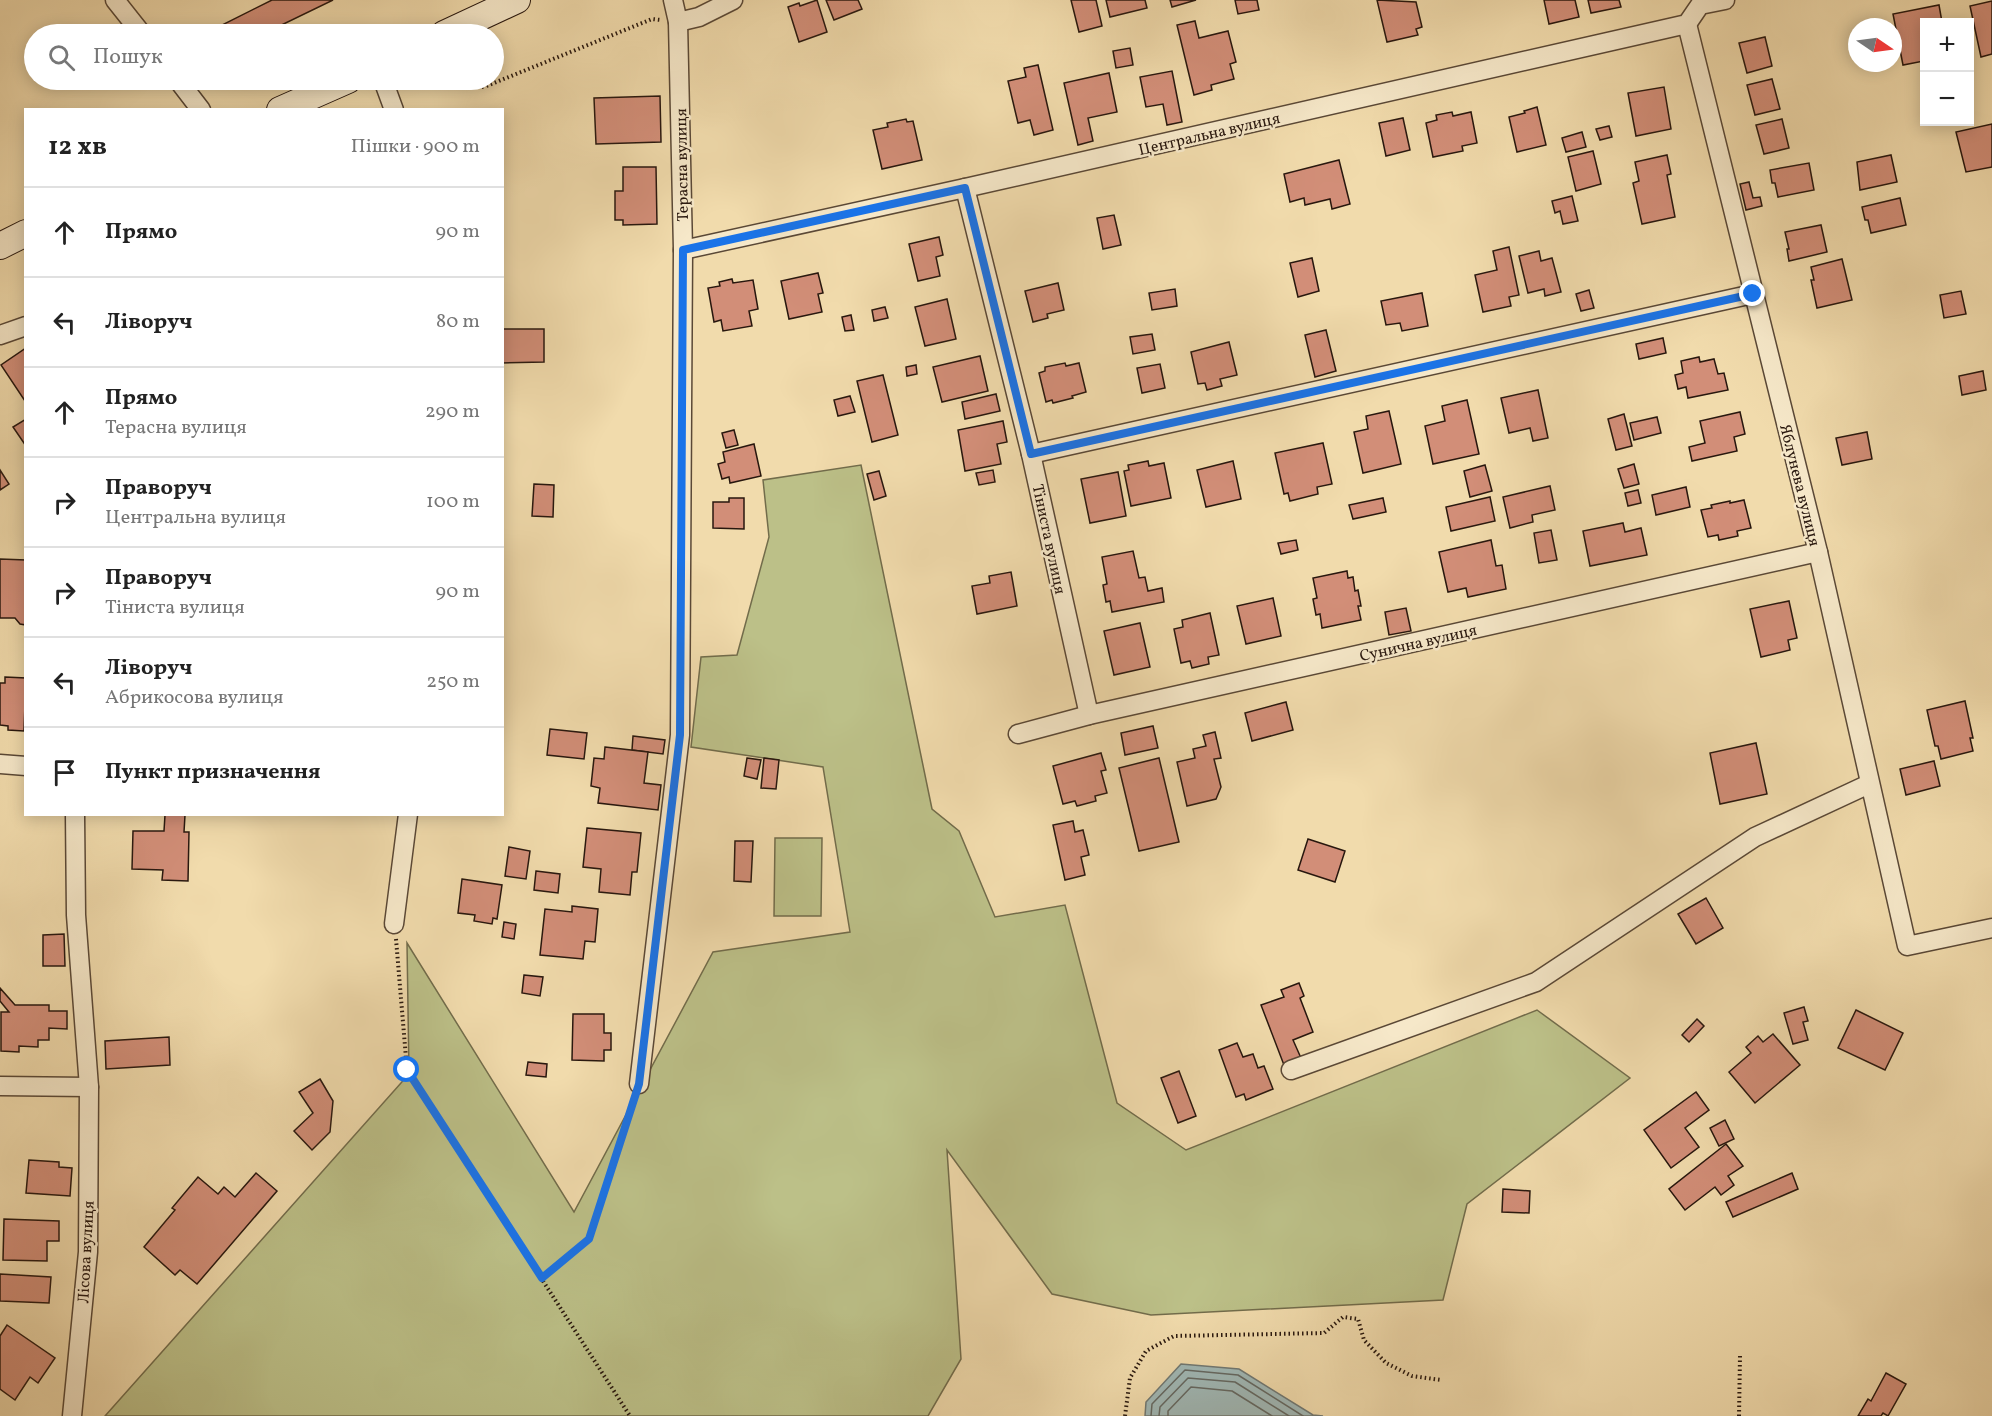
<!DOCTYPE html>
<html lang="uk">
<meta charset="utf-8">
<style>
body{margin:0;font-family:Vollkorn,serif;background:#f6f6f6;color:#222}
.controls{position:absolute;right:18px;top:18px;display:grid;overflow:hidden;border-radius:0px;box-shadow:0 3px 15px #0003}
.controls button{width:54px;height:54px;display:grid;place-items:center;padding:0;border:0;border-bottom:2px solid #e0e0e0;background:#fff;color:#222;font:30px sans-serif}
.compass{position:absolute;left:1848px;top:18px;width:54px;height:54px;border-radius:50%;background:#fff;box-shadow:0 3px 15px #0003;rotate:103deg}
.stop{position:absolute;width:18px;height:18px;margin:-14px;border:4px solid #1a73e8;border-radius:50%;background:#fff}
.stop.end{background:#1a73e8;border-color:#fff;box-shadow:0 2px 6px #0008}
.list{margin:0;padding:0;list-style:none}
h2{display:flex;justify-content:space-between;align-items:center;height:78px;margin:0;padding:0 24px;font-size:26px}
h2 small{font-size:20px;font-weight:400;color:#767676}
.list li{display:grid;grid-template-columns:39px 1fr auto;gap:18px;align-items:center;box-sizing:border-box;height:90px;padding:0 24px;border-top:2px solid #e0e0e0}
.list b{display:block;font-size:22px;white-space:nowrap}
.list p{margin:0;font-size:20px;white-space:nowrap;color:#767676}
.list em{font-size:20px;font-style:normal;color:#767676}
.icon{flex:none;width:33px;height:33px;fill:none;stroke:currentColor;stroke-width:2;stroke-linecap:round;stroke-linejoin:round}
.map{position:relative;flex:none;width:1992px;height:1416px;overflow:hidden}
.search{position:absolute;background:#fff;box-shadow:0 3px 15px #0003;left:24px;top:24px;width:480px;height:66px;display:flex;align-items:center;gap:15px;box-sizing:border-box;padding:0 21px;border-radius:33px;color:#767676;font-size:22px}
.panel{position:absolute;background:#fff;box-shadow:0 3px 15px #0003;left:24px;top:108px;width:480px;height:708px;border-radius:0px}
.map>svg:first-child{display:block}
</style>
<div class="map">
<svg width="1992" height="1416" viewBox="0 0 1992 1416">
<rect width="100%" height="100%" fill="#f1dbac"/>
<filter id="stains"><feTurbulence type="fractalNoise" baseFrequency=".00333" numOctaves="4"/><feColorMatrix values="0 0 0 0 .2 0 0 0 0 .09 0 0 0 0 .02 0 0 0 .5 -.17"/></filter>
<radialGradient id="worn" r=".72"><stop offset=".6" stop-color="#630" stop-opacity="0"/><stop offset="1" stop-color="#630" stop-opacity=".3"/></radialGradient>
<g fill="#bcc088" stroke="#726c4b" stroke-width="1.5">
<polygon points="861,465 932,809 959,831 995,917 1065,905 1117,1103 1186,1150 1537,1010 1630,1078 1467,1204 1443,1300 1151,1315 1052,1294 947,1150 961,1359 928,1416 105,1416 409,1074 407,943 574,1212 713,952 850,932 823,767 691,747 701,657 737,655 769,537 763,480"/>
<polygon points="775,838 822,838 821,916 774,916"/>
</g>
<polygon fill="#a0b8b6" stroke="#707873" stroke-width="1.5" points="1181,1364 1239,1369 1313,1415 1323,1416 1145,1416 1146,1402"/>
<g fill="none" stroke-linecap="round" stroke-linejoin="round">
<g stroke="#646862" stroke-width="1.5">
<polyline points="1151,1416 1152,1404 1185,1370 1238,1375 1303,1416"/>
<polyline points="1159,1416 1160,1407 1188,1378 1235,1382 1289,1416"/>
<polyline points="1168,1416 1168,1411 1191,1387 1232,1391 1272,1416"/>
</g>
</g>
<g fill="#d28e78" stroke="#28170e" stroke-width="1.5">
<polygon points="272,0 333,0 263,34 219,34 216,28"/>
<polygon points="817,0 827,32 799,42 788,7 799,3 800,6"/>
<polygon points="826,0 858,0 862,9 834,20"/>
<polygon points="1071,0 1096,0 1102,26 1079,32"/>
<polygon points="1106,0 1145,0 1147,8 1110,17"/>
<polygon points="1170,0 1196,0 1172,7"/>
<polygon points="1235,0 1257,0 1259,10 1238,14"/>
<polygon points="1377,0 1416,2 1422,27 1416,29 1418,35 1387,42"/>
<polygon points="1544,0 1575,0 1579,17 1549,24"/>
<polygon points="1588,0 1619,0 1621,7 1591,13"/>
<polygon points="1992,1 1992,54 1981,57 1970,6"/>
<polygon points="1939,5 1942,22 1924,22 1924,61 1903,65 1893,14"/>
<polygon points="1195,21 1199,38 1228,31 1236,62 1230,64 1234,79 1211,85 1212,90 1194,95 1177,25"/>
<polygon points="1765,37 1772,66 1747,73 1739,43"/>
<polygon points="1130,48 1133,65 1116,68 1113,51"/>
<polygon points="1038,65 1053,130 1034,135 1030,120 1018,123 1008,81 1026,77 1024,68"/>
<polygon points="1172,71 1182,122 1167,125 1163,104 1146,107 1140,77"/>
<polygon points="1109,73 1117,112 1088,118 1093,141 1078,145 1064,83"/>
<polygon points="1772,79 1780,109 1755,115 1747,85"/>
<polygon points="1664,87 1671,129 1636,136 1628,93"/>
<polygon points="660,96 661,142 596,144 594,98"/>
<polygon points="1537,107 1546,145 1517,152 1509,117 1525,113 1524,111"/>
<polygon points="1452,112 1453,116 1471,112 1477,143 1462,146 1463,151 1433,157 1426,123 1437,120 1436,115"/>
<polygon points="1403,118 1410,150 1386,156 1379,123"/>
<polygon points="906,119 907,122 913,121 922,160 882,169 873,130 888,127 887,123"/>
<polygon points="1782,119 1789,148 1764,154 1756,125"/>
<polygon points="1992,124 1992,167 1966,172 1956,132"/>
<polygon points="1609,126 1612,137 1600,140 1596,129"/>
<polygon points="1582,132 1586,147 1566,152 1562,138"/>
<polygon points="1593,151 1601,184 1576,191 1568,157"/>
<polygon points="1667,155 1671,174 1667,175 1675,217 1642,224 1633,183 1639,181 1635,162"/>
<polygon points="1891,155 1897,182 1860,190 1857,162"/>
<polygon points="1339,160 1350,204 1332,209 1330,199 1305,205 1304,198 1290,202 1284,174"/>
<polygon points="1809,163 1814,190 1778,197 1775,183 1772,183 1770,170"/>
<polygon points="623,167 656,167 657,224 623,225 623,220 615,220 615,191 623,191"/>
<polygon points="1749,182 1753,198 1760,197 1762,206 1746,210 1740,184"/>
<polygon points="1572,196 1578,221 1563,224 1560,211 1555,213 1552,201"/>
<polygon points="1900,198 1906,225 1871,233 1868,220 1865,220 1862,207"/>
<polygon points="1114,215 1121,245 1103,249 1097,218"/>
<polygon points="1821,225 1827,252 1789,261 1787,249 1789,249 1785,232"/>
<polygon points="939,237 943,255 936,257 940,276 918,281 909,244"/>
<polygon points="1509,247 1519,295 1509,297 1511,306 1483,312 1475,275 1497,270 1493,251"/>
<polygon points="1539,251 1541,261 1552,258 1561,292 1545,296 1544,289 1528,293 1519,256"/>
<polygon points="1312,258 1319,291 1298,297 1290,263"/>
<polygon points="1842,259 1852,300 1817,308 1811,280 1814,280 1811,267"/>
<polygon points="818,273 823,293 818,294 822,312 789,319 781,281"/>
<polygon points="732,279 733,283 753,280 758,309 749,311 752,326 723,331 721,320 714,322 708,288 720,286 719,282"/>
<polygon points="1058,283 1064,310 1047,314 1048,318 1033,322 1025,291"/>
<polygon points="1175,289 1177,306 1152,310 1149,293"/>
<polygon points="1589,290 1594,308 1581,311 1576,294"/>
<polygon points="1961,291 1966,314 1944,318 1940,295"/>
<polygon points="1422,293 1428,326 1402,331 1400,323 1386,325 1381,301"/>
<polygon points="947,299 956,339 925,346 915,307"/>
<polygon points="885,307 888,318 874,321 872,310"/>
<polygon points="851,315 854,330 845,331 842,317"/>
<polygon points="502,329 544,329 544,362 502,363"/>
<polygon points="1326,330 1336,371 1315,377 1305,335"/>
<polygon points="1152,334 1155,350 1133,354 1130,337"/>
<polygon points="1663,338 1666,353 1639,359 1636,344"/>
<polygon points="1229,342 1237,375 1220,379 1222,386 1207,390 1205,383 1198,384 1191,352"/>
<polygon points="26,348 26,401 25,401 1,365"/>
<polygon points="980,356 988,391 942,402 933,367"/>
<polygon points="1699,357 1700,362 1714,359 1718,374 1724,373 1728,390 1688,398 1686,387 1678,389 1675,375 1683,373 1681,361"/>
<polygon points="1065,363 1066,366 1079,363 1086,392 1072,396 1073,398 1053,403 1052,400 1046,402 1039,373 1045,371 1045,367"/>
<polygon points="1160,364 1165,388 1142,393 1137,368"/>
<polygon points="916,365 917,374 907,376 906,367"/>
<polygon points="1983,371 1986,390 1962,395 1959,376"/>
<polygon points="883,375 898,435 872,442 857,381"/>
<polygon points="1538,390 1548,438 1533,441 1530,428 1509,433 1501,398"/>
<polygon points="996,394 1000,411 965,419 962,402"/>
<polygon points="850,396 855,412 838,416 834,400"/>
<polygon points="1467,400 1479,454 1433,464 1425,426 1445,421 1442,406"/>
<polygon points="1389,411 1401,464 1363,473 1354,432 1368,429 1366,416"/>
<polygon points="1740,412 1745,434 1734,437 1737,451 1692,461 1689,447 1705,443 1700,421"/>
<polygon points="1624,414 1632,446 1616,450 1608,419"/>
<polygon points="1657,417 1661,433 1634,440 1630,423"/>
<polygon points="26,419 26,446 13,427"/>
<polygon points="1003,421 1007,442 997,444 1001,464 965,471 958,430"/>
<polygon points="734,430 738,445 726,448 722,433"/>
<polygon points="1867,432 1872,459 1842,465 1836,438"/>
<polygon points="1323,443 1332,484 1317,487 1318,494 1290,501 1288,493 1284,494 1275,453"/>
<polygon points="754,444 761,476 730,483 729,477 722,479 718,464 725,462 723,452"/>
<polygon points="1148,461 1149,466 1164,463 1171,498 1131,506 1124,471 1129,470 1128,465"/>
<polygon points="1233,461 1241,499 1206,507 1197,470"/>
<polygon points="1634,464 1639,484 1624,488 1618,469"/>
<polygon points="1485,465 1492,491 1470,497 1464,471"/>
<polygon points="0,470 9,484 0,490"/>
<polygon points="993,470 995,482 979,485 976,473"/>
<polygon points="879,471 886,496 874,500 867,474"/>
<polygon points="1118,472 1126,516 1090,523 1081,479"/>
<polygon points="534,484 554,485 553,517 532,516"/>
<polygon points="1550,486 1555,510 1532,515 1533,522 1510,528 1503,497"/>
<polygon points="1686,487 1690,507 1656,515 1652,495"/>
<polygon points="1638,490 1641,503 1628,506 1625,493"/>
<polygon points="1490,497 1495,521 1451,531 1446,507"/>
<polygon points="729,498 744,498 744,529 713,528 713,502 729,502"/>
<polygon points="1383,498 1386,512 1353,519 1349,505"/>
<polygon points="1744,500 1751,528 1737,531 1738,536 1719,540 1718,535 1708,537 1701,510 1712,508 1711,505 1730,501 1730,503"/>
<polygon points="1623,523 1625,532 1641,528 1647,555 1590,566 1583,531"/>
<polygon points="1551,530 1557,560 1539,563 1534,533"/>
<polygon points="1296,540 1298,550 1281,554 1278,543"/>
<polygon points="1491,540 1496,566 1502,565 1506,589 1468,597 1466,588 1448,592 1439,552"/>
<polygon points="1133,551 1139,578 1145,577 1148,591 1162,588 1164,602 1112,612 1110,601 1106,602 1103,585 1107,584 1102,557"/>
<polygon points="0,559 26,560 26,625 20,624 15,618 0,618"/>
<polygon points="1347,571 1348,578 1353,577 1355,591 1358,590 1361,606 1358,606 1361,620 1322,628 1320,614 1316,615 1313,599 1317,598 1313,578"/>
<polygon points="1011,572 1017,606 977,614 972,586 990,583 989,576"/>
<polygon points="1273,598 1281,636 1246,644 1237,606"/>
<polygon points="1789,601 1797,638 1788,640 1790,650 1761,657 1750,609"/>
<polygon points="1406,608 1411,631 1389,635 1385,612"/>
<polygon points="1210,613 1219,655 1208,657 1209,664 1192,668 1190,661 1181,663 1174,629 1183,627 1182,620"/>
<polygon points="1140,623 1150,667 1114,675 1104,631"/>
<polygon points="5,677 26,678 24,731 8,730 8,726 0,725 0,683 5,683"/>
<polygon points="1965,701 1973,738 1970,738 1973,751 1941,759 1938,746 1935,746 1927,710"/>
<polygon points="1286,702 1293,730 1252,741 1245,713"/>
<polygon points="1153,726 1158,748 1125,755 1121,733"/>
<polygon points="550,729 587,733 584,759 547,755"/>
<polygon points="1215,732 1221,758 1214,759 1221,787 1216,799 1187,806 1177,762 1195,758 1193,749 1206,746 1203,735"/>
<polygon points="633,736 665,740 663,754 632,750"/>
<polygon points="1756,743 1767,794 1720,804 1710,753"/>
<polygon points="605,747 648,752 644,783 661,785 658,810 598,803 600,788 591,786 594,758 604,759"/>
<polygon points="1101,753 1106,770 1101,771 1107,793 1095,796 1096,801 1077,806 1075,801 1063,804 1053,766"/>
<polygon points="747,758 761,760 757,779 744,776"/>
<polygon points="764,758 779,760 776,789 761,788"/>
<polygon points="1159,758 1179,842 1139,851 1119,768"/>
<polygon points="1934,761 1940,786 1906,795 1900,769"/>
<polygon points="165,815 185,815 184,832 189,832 188,881 162,880 163,870 132,869 133,831 164,831"/>
<polygon points="1073,821 1075,832 1083,830 1089,855 1081,857 1085,875 1065,880 1053,825"/>
<polygon points="587,828 641,833 637,872 632,872 630,895 599,892 601,869 583,867"/>
<polygon points="1308,839 1345,851 1335,882 1298,870"/>
<polygon points="735,841 753,841 751,882 734,881"/>
<polygon points="509,847 530,851 526,879 505,876"/>
<polygon points="536,871 560,874 558,893 534,890"/>
<polygon points="462,879 502,885 497,919 493,918 492,924 474,921 475,915 458,913"/>
<polygon points="1706,898 1723,928 1696,944 1678,914"/>
<polygon points="572,906 598,909 595,942 585,941 583,959 540,955 545,909 572,912"/>
<polygon points="504,922 516,924 514,939 502,937"/>
<polygon points="64,934 65,966 43,966 43,935"/>
<polygon points="524,975 543,977 540,996 522,993"/>
<polygon points="1299,983 1304,996 1300,998 1313,1032 1293,1040 1301,1058 1284,1065 1261,1005 1284,997 1281,990"/>
<polygon points="0,988 15,1005 49,1005 49,1011 67,1011 67,1029 49,1028 49,1040 38,1040 38,1047 19,1046 19,1052 1,1051 1,1012 9,1012 0,1001"/>
<polygon points="1804,1007 1808,1021 1803,1022 1808,1040 1793,1044 1784,1013"/>
<polygon points="1856,1010 1903,1033 1885,1070 1838,1048"/>
<polygon points="573,1014 604,1014 604,1033 611,1033 611,1050 604,1050 604,1061 572,1060"/>
<polygon points="1697,1019 1704,1026 1689,1042 1682,1035"/>
<polygon points="1773,1034 1800,1065 1755,1103 1729,1072 1751,1053 1746,1047 1758,1036 1763,1042"/>
<polygon points="169,1037 170,1065 106,1069 105,1041"/>
<polygon points="1237,1043 1243,1057 1253,1054 1258,1068 1264,1066 1273,1089 1246,1100 1244,1094 1236,1097 1219,1050"/>
<polygon points="528,1062 547,1064 546,1077 526,1075"/>
<polygon points="1179,1071 1196,1116 1178,1123 1161,1078"/>
<polygon points="320,1079 333,1101 330,1132 312,1150 294,1131 313,1113 299,1092"/>
<polygon points="1696,1092 1709,1110 1685,1128 1699,1147 1671,1168 1644,1130"/>
<polygon points="1725,1120 1734,1139 1719,1146 1710,1128"/>
<polygon points="1726,1144 1743,1166 1728,1176 1734,1185 1721,1195 1715,1187 1685,1210 1669,1189"/>
<polygon points="29,1160 59,1162 59,1167 72,1168 70,1196 26,1193"/>
<polygon points="256,1173 277,1191 197,1284 180,1270 175,1275 144,1247 175,1210 172,1208 198,1177 218,1194 224,1187 235,1197"/>
<polygon points="1792,1173 1798,1189 1733,1217 1726,1202"/>
<polygon points="1503,1189 1530,1191 1529,1213 1502,1212"/>
<polygon points="4,1219 59,1221 59,1241 47,1241 47,1261 3,1260"/>
<polygon points="0,1274 51,1277 49,1303 0,1301"/>
<polygon points="7,1325 55,1358 38,1383 30,1377 15,1400 0,1389 0,1336"/>
<polygon points="1886,1373 1906,1384 1888,1416 1883,1413 1881,1416 1858,1416 1868,1399 1871,1401"/>
</g>
<g fill="none" stroke-linecap="round" stroke-linejoin="round">
<defs>
<g id="street">
<polyline points="115,0 142,34"/>
<polyline points="678,22 699,17 733,0"/>
<polyline points="1687,24 1818,552 1907,946 1992,928"/>
<polyline points="178,80 201,110"/>
<polyline points="383,80 394,110"/>
<polyline points="965,188 1031,454 1089,715"/>
<polyline points="683,250 965,188 1687,24 1700,5 1725,0"/>
<polyline points="0,335 26,326"/>
<polyline points="1031,454 1753,294"/>
<polyline points="1018,734 1089,715 1818,552"/>
<polyline points="0,764 26,766"/>
<polyline points="394,924 408,814"/>
<polyline points="1291,1070 1536,982 1755,837 1869,784"/>
<polyline points="639,1084 680,735 683,250 678,22 673,0"/>
<polyline points="0,1086 89,1087"/>
<polyline points="72,1416 88,1252 89,1087 76,915 75,814"/>
</g>
<g id="secondary">
<polyline points="444,34 517,0"/>
<polyline points="280,110 348,80"/>
<polyline points="0,246 26,233"/>
</g>
</defs>
<use href="#street" stroke="#5a4836" stroke-width="21"/>
<use href="#secondary" stroke="#28170e" stroke-width="28"/>
<g stroke="#28170e" stroke-width="4" stroke-dasharray="1.5 3" stroke-linecap="butt">
<polyline points="415,80 484,87 652,19 661,20"/>
<polyline points="396,939 407,1070 630,1416"/>
<polyline points="542,1278 589,1239 635,1099"/>
<polyline points="1125,1416 1130,1378 1146,1351 1174,1336 1324,1333 1343,1317 1358,1319 1364,1340 1386,1363 1412,1376 1441,1380"/>
<polyline points="1739,1416 1740,1356"/>
</g>
<use href="#street" stroke="#f6e8c9" stroke-width="18"/>
<use href="#secondary" stroke="#f6e8c9" stroke-width="26"/>
</g>
<g fill="none" stroke-linecap="round" stroke-linejoin="round">
<polyline stroke="#1a73e8" stroke-width="8" points="407,1070 542,1278 589,1239 639,1084 680,735 683,250 965,188 1031,454 1753,294"/>
</g>
<g text-anchor="middle" stroke-width="5" stroke-linejoin="round" paint-order="stroke">
<g font-size="16" fill="#28170e" stroke="#f6e8c9">
<text transform="translate(1209 133) rotate(-13)" y="6">Центральна вулиця</text>
<text transform="translate(681 165) rotate(-91)" y="6">Терасна вулиця</text>
<text transform="translate(1801 485) rotate(76)" y="6">Яблунева вулиця</text>
<text transform="translate(1050 539) rotate(78)" y="6">Тіниста вулиця</text>
<text transform="translate(1418 642) rotate(-13)" y="6">Сунична вулиця</text>
<text transform="translate(85 1252) rotate(-87)" y="6">Лісова вулиця</text>
</g>
</g>
<rect width="100%" height="100%" filter="url(#stains)"/>
<rect width="100%" height="100%" fill="url(#worn)"/>
</svg>
<div class="controls">
<button>+</button>
<button>−</button>
</div>
<svg class="compass" viewBox="-18 -18 36 36"><path d="M0-13l5 13h-10z" fill="#e53935"/><path d="M0 13l5-13h-10z" fill="#767676"/></svg>
<div class="stop" style="left:407px;top:1070px"></div>
<div class="stop end" style="left:1753px;top:294px"></div>
<div class="search"><svg class="icon" aria-label="search" viewBox="0 0 24 24"><circle cx="10" cy="10" r="6"/><path d="M15 15l6 6"/></svg>Пошук</div>
<section class="panel">
<h2>12 хв<small>Пішки · 900 m</small></h2>
<ul class="list">
<li><svg class="icon" aria-label="ahead" viewBox="0 0 24 24"><path d="M12 20V5M6 11l6-6 6 6"/></svg><div><b>Прямо</b></div><em>90 m</em></li>
<li><svg class="icon" aria-label="left" viewBox="0 0 24 24"><path d="M17 20v-9H6M10 6l-5 5 5 5"/></svg><div><b>Ліворуч</b></div><em>80 m</em></li>
<li><svg class="icon" aria-label="ahead" viewBox="0 0 24 24"><path d="M12 20V5M6 11l6-6 6 6"/></svg><div><b>Прямо</b><p>Терасна вулиця</p></div><em>290 m</em></li>
<li><svg class="icon" aria-label="right" viewBox="0 0 24 24"><path d="M7 20v-9h11M14 6l5 5-5 5"/></svg><div><b>Праворуч</b><p>Центральна вулиця</p></div><em>100 m</em></li>
<li><svg class="icon" aria-label="right" viewBox="0 0 24 24"><path d="M7 20v-9h11M14 6l5 5-5 5"/></svg><div><b>Праворуч</b><p>Тіниста вулиця</p></div><em>90 m</em></li>
<li><svg class="icon" aria-label="left" viewBox="0 0 24 24"><path d="M17 20v-9H6M10 6l-5 5 5 5"/></svg><div><b>Ліворуч</b><p>Абрикосова вулиця</p></div><em>250 m</em></li>
<li><svg class="icon" aria-label="arrive" viewBox="0 0 24 24"><path d="M6 21V4h12l-3 4 3 4H6"/></svg><div><b>Пункт призначення</b></div></li>
</ul>
</section>
</div>
